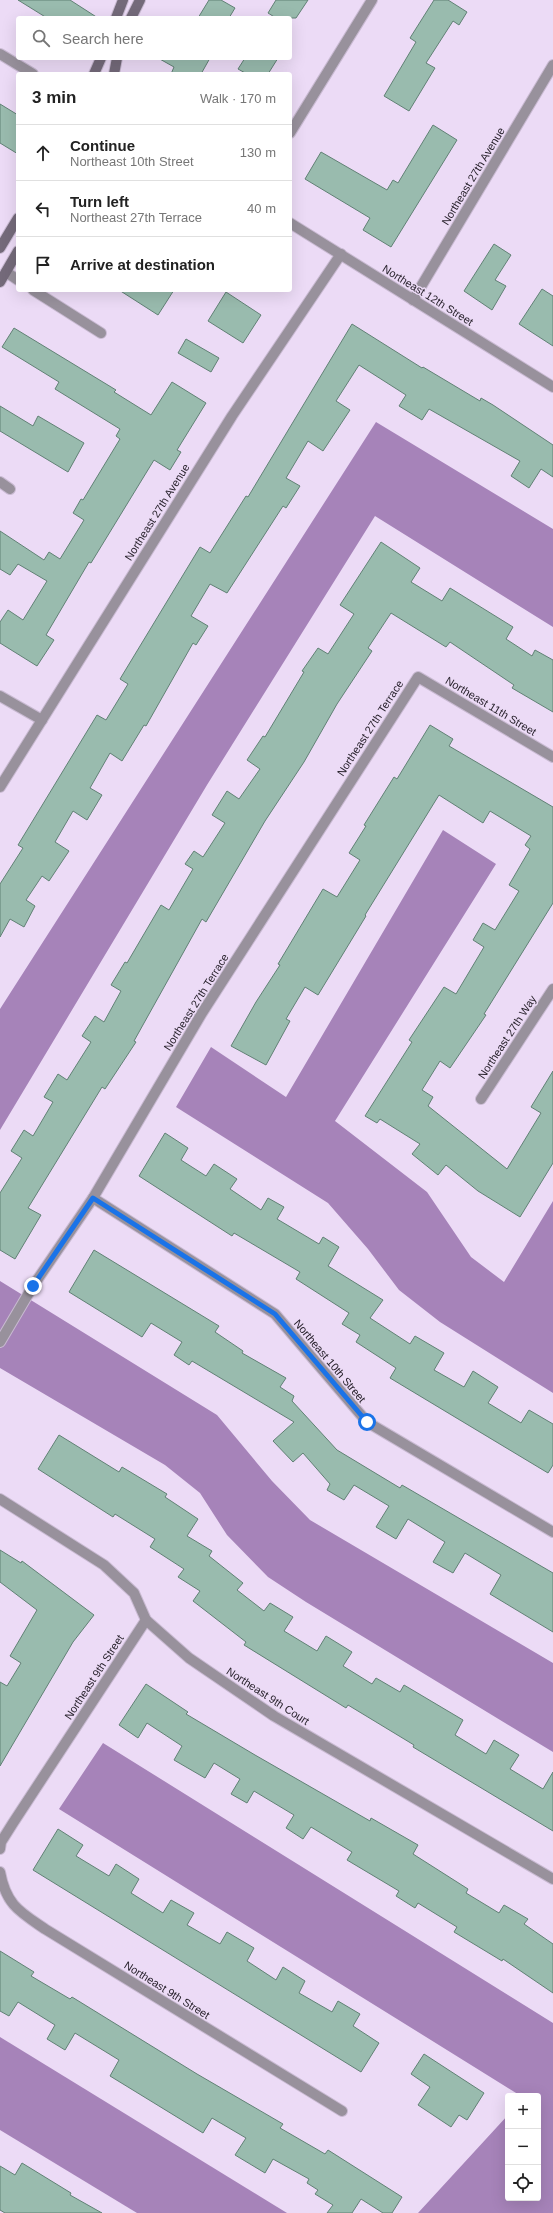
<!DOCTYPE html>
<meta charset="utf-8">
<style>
body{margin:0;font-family:Helvetica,sans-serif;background:#f2f2f2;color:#222}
.controls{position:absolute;right:12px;bottom:12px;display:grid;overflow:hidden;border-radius:4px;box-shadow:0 4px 16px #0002}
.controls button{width:36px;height:36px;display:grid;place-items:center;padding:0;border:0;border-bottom:1px solid #e0e0e0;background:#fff;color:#222;font:20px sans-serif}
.stop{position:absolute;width:12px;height:12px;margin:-9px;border:3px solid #1a73e8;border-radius:50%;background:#fff}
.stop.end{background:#1a73e8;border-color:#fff;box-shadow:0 1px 4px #0008}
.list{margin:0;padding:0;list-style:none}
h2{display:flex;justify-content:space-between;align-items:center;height:52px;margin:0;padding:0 16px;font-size:17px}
h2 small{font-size:13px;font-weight:400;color:#767676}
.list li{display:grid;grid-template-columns:26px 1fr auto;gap:12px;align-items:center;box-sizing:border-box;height:56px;padding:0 16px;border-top:1px solid #e0e0e0}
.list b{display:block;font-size:15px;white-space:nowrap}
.list p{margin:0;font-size:13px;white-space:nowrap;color:#767676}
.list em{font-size:13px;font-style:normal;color:#767676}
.icon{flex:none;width:22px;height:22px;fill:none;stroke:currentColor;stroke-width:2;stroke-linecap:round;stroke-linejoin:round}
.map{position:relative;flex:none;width:553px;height:2213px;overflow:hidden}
.search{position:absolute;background:#fff;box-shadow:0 4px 16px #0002;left:16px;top:16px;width:276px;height:44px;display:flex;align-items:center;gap:10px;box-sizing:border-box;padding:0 14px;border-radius:4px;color:#767676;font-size:15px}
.panel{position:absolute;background:#fff;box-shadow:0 4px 16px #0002;left:16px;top:72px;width:276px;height:220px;border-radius:4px}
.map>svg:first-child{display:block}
</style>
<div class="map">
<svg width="553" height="2213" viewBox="0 0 553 2213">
<rect width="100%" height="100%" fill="#ecdbf6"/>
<g fill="#a683b9">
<polygon points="376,422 553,529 553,627 375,516 207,785 0,1130 0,1009"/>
<polygon points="443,830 496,864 335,1121 427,1192 471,1257 504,1282 553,1201 553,1393 440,1322 399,1290 368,1249 328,1203 176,1107 211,1047 286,1097"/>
<polygon points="0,1281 217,1415 272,1481 310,1520 553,1663 553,1752 306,1602 268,1577 227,1535 200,1493 165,1465 0,1368"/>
<polygon points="103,1743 553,2023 553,2213 418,2213 508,2115 508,2198 538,2198 538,2096 521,2096 59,1809"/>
<polygon points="0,2037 287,2213 137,2213 0,2130"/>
</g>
<g fill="#99bbae" stroke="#618175">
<polygon points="18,0 70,0 98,18 47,18"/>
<polygon points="209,0 221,0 235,8 229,18 198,18"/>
<polygon points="276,0 308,0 296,18 276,18 268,13"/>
<polygon points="434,0 448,0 467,12 459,25 453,21 426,63 435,68 409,111 384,96 416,42 410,38"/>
<polygon points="158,58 210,58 201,74 171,74 174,67"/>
<polygon points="245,58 278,58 268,74 247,74 238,69"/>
<polygon points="0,104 18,115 18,154 0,143"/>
<polygon points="433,125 457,140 391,247 363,230 370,218 305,179 321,152 387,190 393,180 398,183"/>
<polygon points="494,244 511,255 495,280 506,286 492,310 464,291"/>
<polygon points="542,289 553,296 553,346 519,324"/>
<polygon points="119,290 174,290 158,315"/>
<polygon points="226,292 261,315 243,343 208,321"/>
<polygon points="352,324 422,368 423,367 480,401 481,398 493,405 553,445 553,477 541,469 529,488 511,476 520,461 429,409 422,420 399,406 406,395 359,365 336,401 350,410 323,451 308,441 286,478 300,486 286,508 283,506 227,593 210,584 191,616 208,626 196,645 193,643 146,726 144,725 122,761 110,753 90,788 102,795 87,820 73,811 55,842 69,851 49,881 42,876 26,900 35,906 24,927 10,919 0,937 0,884 23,848 18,845 97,715 106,720 128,684 120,679 200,547 210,553 246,496 248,497"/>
<polygon points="14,328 116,390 114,392 151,415 172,382 206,403 177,450 181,452 170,470 154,460 91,563 89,562 46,635 54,640 37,666 0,643 0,622 8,610 23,620 47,581 18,564 10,575 0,569 0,531 44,560 49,552 60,559 84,520 73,513 81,499 83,500 120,439 116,436 120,429 55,389 59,382 2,347"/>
<polygon points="186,339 219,358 211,372 178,353"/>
<polygon points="0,406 33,426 38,416 84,443 68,472 0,431"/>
<polygon points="381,542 420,568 411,582 442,601 450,588 513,627 506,639 532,656 535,650 553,660 553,712 512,688 514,685 450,642 446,647 391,613 368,648 372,651 337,704 304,762 265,821 206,922 202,919 134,1041 136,1042 105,1089 102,1087 28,1208 41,1215 15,1259 0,1250 0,1193 22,1158 11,1151 24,1130 33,1136 53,1102 44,1097 58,1074 67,1080 91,1042 82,1036 95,1016 104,1022 121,991 111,985 125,962 127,963 161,905 169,910 193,869 185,864 194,851 203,857 225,823 212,815 227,791 239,799 260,769 247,760 263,736 265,737 304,672 302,671 318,648 328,654 354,614 340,605"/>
<polygon points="430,725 453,739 449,746 553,807 553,903 484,1014 486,1015 450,1068 440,1061 422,1090 433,1097 428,1106 507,1169 541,1113 531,1107 553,1071 553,1163 520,1217 478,1191 446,1165 438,1175 412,1154 420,1144 380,1119 377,1123 365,1116 412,1042 409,1040 444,987 456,994 484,947 473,940 483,923 495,930 519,891 509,885 530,849 525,845 531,836 490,811 483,823 439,795 365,915 366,916 318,995 305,987 286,1019 290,1021 266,1065 231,1046 256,1002 280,965 278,964 323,889 337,897 360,860 349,853 366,826 364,825 394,777 397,779"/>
<polygon points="165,1133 188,1148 181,1160 206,1176 214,1164 237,1179 230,1189 261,1210 268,1198 284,1207 277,1219 319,1244 323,1237 339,1247 328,1266 383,1300 370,1318 410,1344 415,1336 444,1353 434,1370 464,1387 473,1371 498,1387 488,1403 521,1423 529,1410 553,1424 553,1465 548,1473 390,1378 396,1368 356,1342 360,1335 342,1324 349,1313 296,1279 300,1272 234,1233 232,1236 139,1176"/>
<polygon points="94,1250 219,1326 215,1332 243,1351 242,1353 286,1378 280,1387 294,1396 292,1401 337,1450 400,1488 402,1485 553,1573 553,1632 490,1594 501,1575 465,1553 453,1573 433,1562 445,1542 408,1519 396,1539 376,1527 389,1506 354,1485 344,1500 327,1490 330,1484 303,1453 293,1462 273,1441 294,1422 192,1361 189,1365 174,1355 182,1342 151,1323 142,1337 69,1292"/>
<polygon points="59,1435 119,1472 122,1467 167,1494 165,1497 198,1519 187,1536 212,1551 209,1556 243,1583 237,1590 264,1611 270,1603 293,1617 284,1631 317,1651 326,1636 352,1652 343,1666 372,1684 376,1678 400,1692 404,1685 463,1720 455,1735 486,1754 494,1740 519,1755 510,1769 543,1789 553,1772 553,1831 413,1747 414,1745 348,1705 346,1708 244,1645 246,1642 193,1601 200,1591 178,1577 184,1569 150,1547 155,1539 115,1514 113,1517 38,1469"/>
<polygon points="0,1550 21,1563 22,1561 94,1615 73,1642 0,1766 0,1682 7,1686 21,1663 10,1656 37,1610 0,1582"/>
<polygon points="146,1684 188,1712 186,1714 255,1755 370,1821 371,1818 418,1845 413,1854 468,1889 466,1893 499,1913 504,1905 528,1919 524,1924 553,1944 553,1993 503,1959 502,1961 454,1932 457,1927 418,1903 415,1908 396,1896 399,1891 347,1860 352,1852 311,1827 303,1839 286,1828 294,1815 254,1791 247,1803 231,1794 240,1779 214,1763 205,1778 174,1760 182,1746 147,1723 138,1738 119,1725"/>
<polygon points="58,1829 83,1845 76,1856 109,1876 116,1864 139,1879 131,1893 163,1913 171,1900 194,1913 187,1925 220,1944 227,1932 254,1948 247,1961 276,1980 283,1967 305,1981 299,1993 332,2012 338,2001 360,2014 353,2026 379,2043 361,2072 33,1870"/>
<polygon points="0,1951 34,1972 31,1976 70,1999 72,1997 197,2074 283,2124 280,2128 325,2154 328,2150 402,2197 392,2213 383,2213 361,2199 352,2213 327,2213 333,2205 315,2194 318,2190 307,2183 309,2179 273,2159 265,2173 235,2155 246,2138 212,2118 203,2133 110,2076 119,2060 75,2033 65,2050 47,2039 55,2025 18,2002 9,2016 0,2011"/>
<polygon points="424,2054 484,2093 467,2120 459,2115 451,2127 418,2105 430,2087 411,2074"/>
<polygon points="22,2163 71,2193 70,2195 102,2213 5,2213 0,2210 0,2166 15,2175"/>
</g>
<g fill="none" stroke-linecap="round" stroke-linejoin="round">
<defs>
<g id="street">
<polyline points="0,54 33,74"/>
<polyline points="290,133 372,0"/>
<polyline points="290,223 553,387"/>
<polyline points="6,272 18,280"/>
<polyline points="33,290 101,333"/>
<polyline points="413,300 553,65"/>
<polyline points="0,482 10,489"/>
<polyline points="0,696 42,720"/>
<polyline points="0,787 232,416 341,254"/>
<polyline points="481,1099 553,989"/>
<polyline points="93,1198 275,1314 367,1422 553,1532"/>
<polyline points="0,1342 33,1286 93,1198 202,1013 418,677 553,757"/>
<polyline points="0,1499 104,1565 134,1593 146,1620 189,1658 274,1716 553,1879"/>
<polyline points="0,1849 1,1842 13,1823 146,1620"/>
<path d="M0 1872C6 1905 20 1912 45 1929L342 2111"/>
</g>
<g id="secondary">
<polyline points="116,18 123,0"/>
<polyline points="131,18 140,0"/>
<polyline points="94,74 101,58"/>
<polyline points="114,74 117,58"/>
<polyline points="0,248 18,218"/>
<polyline points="0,282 18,251"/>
</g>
</defs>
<use href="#street" stroke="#c9bad2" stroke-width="12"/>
<use href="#secondary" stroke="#c9bad2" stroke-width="12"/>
<use href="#street" stroke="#98919c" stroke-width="10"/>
<use href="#secondary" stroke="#746a7a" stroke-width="10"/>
</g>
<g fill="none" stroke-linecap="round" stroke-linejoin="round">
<polyline stroke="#1a73e8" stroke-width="5" points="33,1286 93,1198 275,1314 367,1422"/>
</g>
<g text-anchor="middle" stroke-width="3" stroke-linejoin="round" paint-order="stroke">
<g font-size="11" fill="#28222c" stroke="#ecdbf6">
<text transform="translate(473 176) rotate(-59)" y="4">Northeast 27th Avenue</text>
<text transform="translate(428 295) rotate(32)" y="4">Northeast 12th Street</text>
<text transform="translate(157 512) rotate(-58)" y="4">Northeast 27th Avenue</text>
<text transform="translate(491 706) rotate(31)" y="4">Northeast 11th Street</text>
<text transform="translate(370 728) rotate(-57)" y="4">Northeast 27th Terrace</text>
<text transform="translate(196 1002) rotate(-58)" y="4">Northeast 27th Terrace</text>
<text transform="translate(507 1037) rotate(-57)" y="4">Northeast 27th Way</text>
<text transform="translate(330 1361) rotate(50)" y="4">Northeast 10th Street</text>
<text transform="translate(94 1677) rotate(-57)" y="4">Northeast 9th Street</text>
<text transform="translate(268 1696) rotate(33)" y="4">Northeast 9th Court</text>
<text transform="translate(167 1990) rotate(32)" y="4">Northeast 9th Street</text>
</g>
</g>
</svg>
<div class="controls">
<button>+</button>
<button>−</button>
<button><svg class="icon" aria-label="locate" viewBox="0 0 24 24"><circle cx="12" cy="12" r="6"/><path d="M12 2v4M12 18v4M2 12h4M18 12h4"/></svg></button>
</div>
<div class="stop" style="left:367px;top:1422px"></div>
<div class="stop end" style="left:33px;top:1286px"></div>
<div class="search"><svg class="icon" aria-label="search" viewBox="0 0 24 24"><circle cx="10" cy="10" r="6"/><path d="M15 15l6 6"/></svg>Search here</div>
<section class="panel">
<h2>3 min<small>Walk · 170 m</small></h2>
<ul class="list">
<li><svg class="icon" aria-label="ahead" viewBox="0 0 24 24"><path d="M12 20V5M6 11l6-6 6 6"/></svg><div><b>Continue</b><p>Northeast 10th Street</p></div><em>130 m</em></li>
<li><svg class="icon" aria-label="left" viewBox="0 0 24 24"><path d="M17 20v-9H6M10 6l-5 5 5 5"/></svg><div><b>Turn left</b><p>Northeast 27th Terrace</p></div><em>40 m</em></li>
<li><svg class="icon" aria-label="arrive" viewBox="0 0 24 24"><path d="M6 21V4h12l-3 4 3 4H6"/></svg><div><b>Arrive at destination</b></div></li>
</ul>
</section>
</div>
